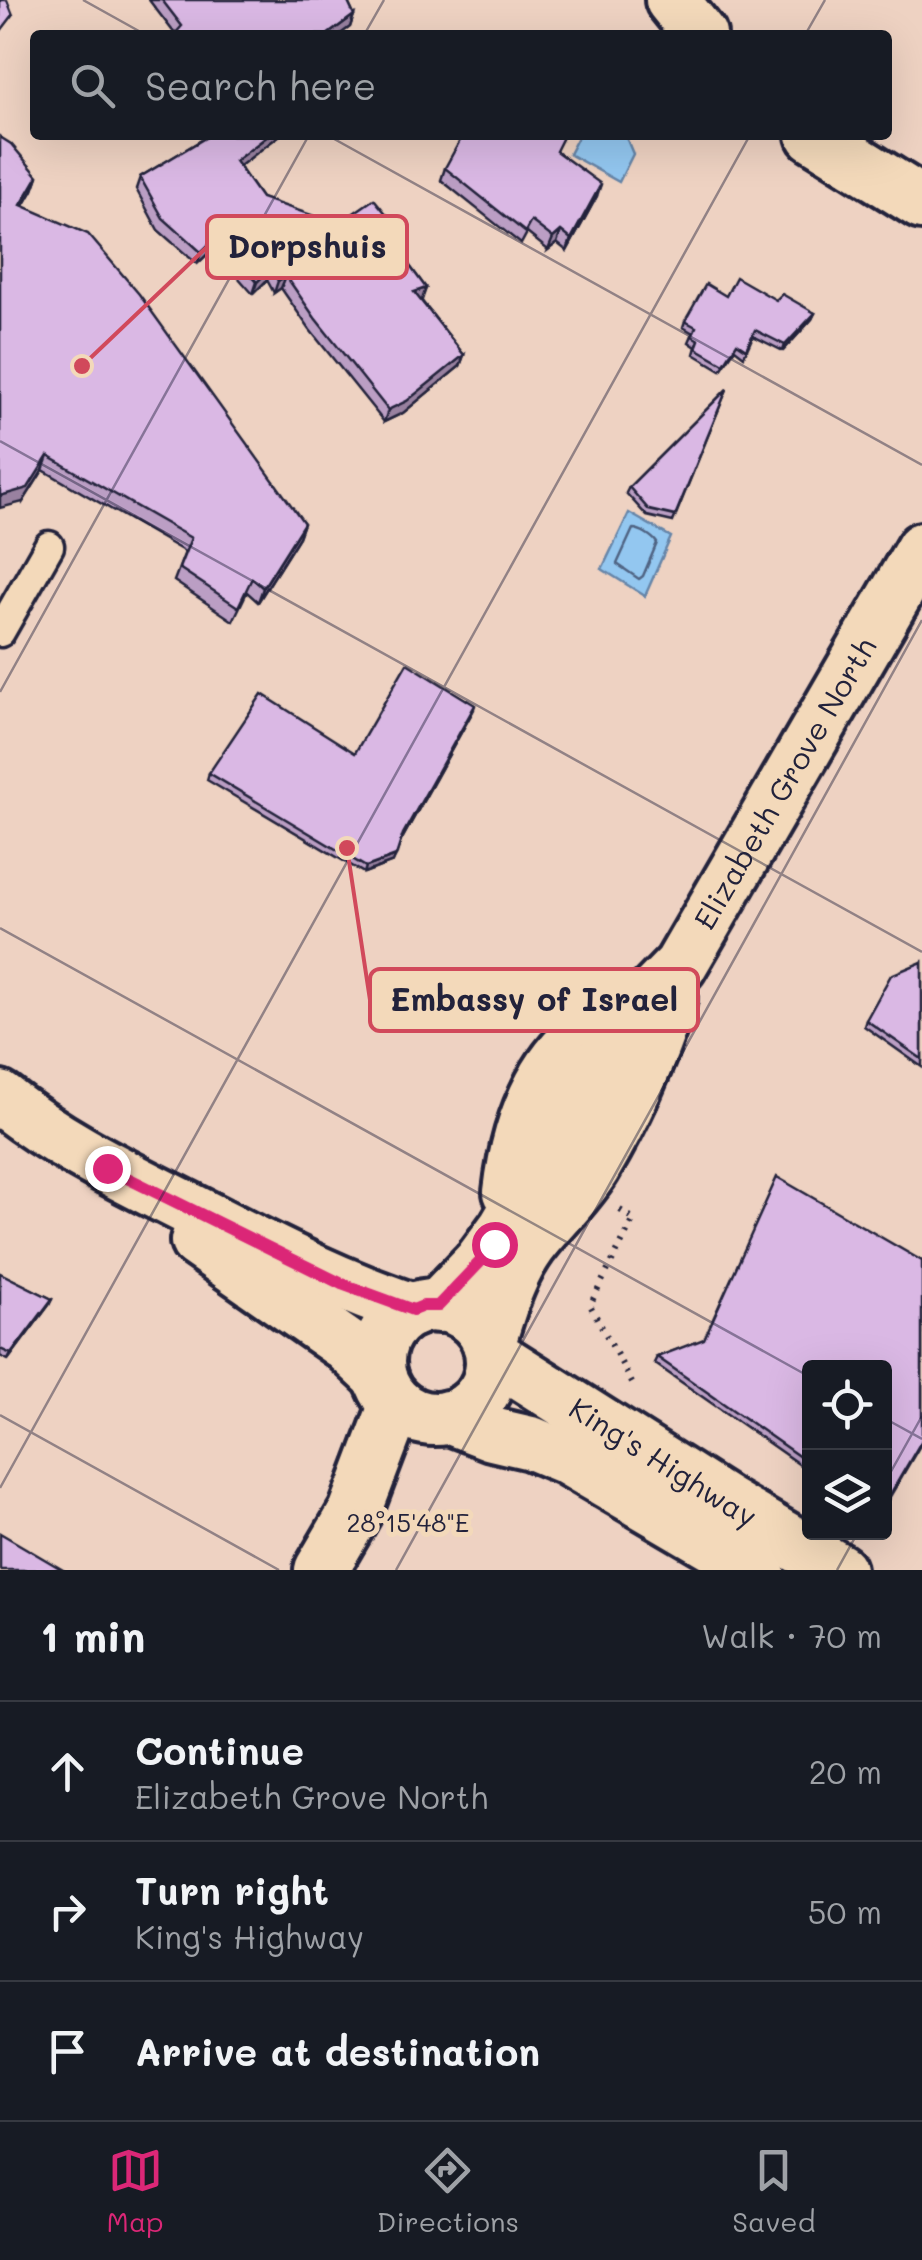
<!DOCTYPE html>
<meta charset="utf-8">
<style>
body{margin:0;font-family:Mali,sans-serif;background:#242831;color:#f1f3f6}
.controls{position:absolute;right:30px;bottom:30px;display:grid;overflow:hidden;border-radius:10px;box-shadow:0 10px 40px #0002}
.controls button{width:90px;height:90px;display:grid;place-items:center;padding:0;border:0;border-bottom:2px solid #363941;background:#171b24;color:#f1f3f6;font:50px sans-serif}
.stop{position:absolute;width:30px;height:30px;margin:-22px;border:8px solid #db2777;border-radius:50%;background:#fff}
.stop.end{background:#db2777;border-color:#fff;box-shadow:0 2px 10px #0008}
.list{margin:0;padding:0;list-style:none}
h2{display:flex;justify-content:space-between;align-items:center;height:130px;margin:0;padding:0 40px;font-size:42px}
h2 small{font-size:32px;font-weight:400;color:#9ea1a6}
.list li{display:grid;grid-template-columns:65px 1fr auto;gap:30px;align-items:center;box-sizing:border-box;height:140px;padding:0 40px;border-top:2px solid #363941}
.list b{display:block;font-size:38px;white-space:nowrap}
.list p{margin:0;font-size:32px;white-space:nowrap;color:#9ea1a6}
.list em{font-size:32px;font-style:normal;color:#9ea1a6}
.icon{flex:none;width:55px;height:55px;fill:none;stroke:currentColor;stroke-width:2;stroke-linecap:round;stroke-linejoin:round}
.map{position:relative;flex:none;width:922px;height:1570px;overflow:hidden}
.search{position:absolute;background:#171b24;box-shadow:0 10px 40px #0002;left:30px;right:30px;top:30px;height:110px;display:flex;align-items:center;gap:25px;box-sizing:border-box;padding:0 35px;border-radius:10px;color:#9ea1a6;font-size:38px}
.sheet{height:550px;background:#171b24}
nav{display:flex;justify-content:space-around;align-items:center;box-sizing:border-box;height:140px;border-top:2px solid #363941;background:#171b24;font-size:28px;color:#9ea1a6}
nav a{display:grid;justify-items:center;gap:5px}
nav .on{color:#db2777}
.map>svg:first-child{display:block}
</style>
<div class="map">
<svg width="922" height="1570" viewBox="0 0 922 1570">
<rect width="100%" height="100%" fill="#eed2c2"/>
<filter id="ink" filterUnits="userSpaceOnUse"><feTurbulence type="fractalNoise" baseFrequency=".01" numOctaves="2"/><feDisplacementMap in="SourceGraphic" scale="20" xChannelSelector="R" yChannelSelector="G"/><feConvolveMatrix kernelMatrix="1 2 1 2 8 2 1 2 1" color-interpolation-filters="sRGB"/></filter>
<g filter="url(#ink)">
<g fill="#93c7f0" stroke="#6685a8" stroke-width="2.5">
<polygon points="579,135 625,135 633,154 619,182 569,154"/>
<polygon points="629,513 671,537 645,596 602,569"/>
</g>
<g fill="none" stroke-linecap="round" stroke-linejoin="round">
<path stroke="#4f6483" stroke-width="2.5" d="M633 529C641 529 653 537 657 543L643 576 639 579 617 564Z"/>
<defs>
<polyline id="service" points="0,632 49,546"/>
<g id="minor">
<polyline points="672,0 700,35"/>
<polyline points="813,135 922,203"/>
<path d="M0 1098C63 1148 127 1177 197 1213 268 1249 338 1286 413 1310"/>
<path d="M510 1192C518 1121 547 1040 620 1013"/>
<polyline points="197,1241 346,1345 380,1377"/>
<circle cx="435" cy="1362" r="57"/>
<path id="s1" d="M438 1306 480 1262 505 1228 604 1059 643 1004 680 966 922 549"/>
<path d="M489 1343C500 1307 511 1268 536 1238 555 1215 578 1193 594 1167 626 1114 651 1056 670 998"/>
<path id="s2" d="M492 1355 725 1503 839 1570"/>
<polyline points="448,1417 492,1434 531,1443 567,1458 758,1570"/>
<polyline points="321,1570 355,1512 396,1404"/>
</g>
</defs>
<use href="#service" stroke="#22223b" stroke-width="35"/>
<use href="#minor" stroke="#22223b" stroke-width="60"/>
<polyline stroke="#22223b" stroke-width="6" stroke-dasharray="2.5 8" stroke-linecap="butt" points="620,1210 634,1219 590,1305 632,1383"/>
<use href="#service" stroke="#f3d9ba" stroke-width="28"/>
<use href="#minor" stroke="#f3d9ba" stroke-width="52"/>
</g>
<g fill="#bb9ec4" stroke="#22223b" stroke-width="2.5">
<polygon points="149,0 347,0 354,15 350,27 339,35 174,35 175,34"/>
<polygon points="210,135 280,135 239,166 261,198 335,226 398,245 396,247 426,288 421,300 464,355 460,366 403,413 384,422 310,330 281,288 274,293 267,280 253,294 213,249 197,264 158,230 136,189 140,177"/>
<polygon points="0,137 38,176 33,190 24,206 304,523 299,537 258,602 247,592 233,621 174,581 185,552 43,470 23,502"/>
<polygon points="557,152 597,196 567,251 557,243 548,250 527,233 521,244 441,180 445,168"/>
<polygon points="726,296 776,300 815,313 812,319 783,351 753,336 744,356 735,349 721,370 694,354 696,347 689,342 693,333 683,327 685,321"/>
<polygon points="727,389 673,522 647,516 626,493 629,487"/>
<polygon points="473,711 401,841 393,862 364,873 207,780 209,773 355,753"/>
<polygon points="922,962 922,1067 864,1026 866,1020"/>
<polygon points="922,1261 922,1442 884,1507 810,1368 810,1472 654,1363 657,1357"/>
<polygon points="0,1273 52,1299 49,1305 8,1360 0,1356"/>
</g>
<g fill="#9981a0" stroke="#22223b" stroke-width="2.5">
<polygon points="354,15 350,27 339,35 327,35"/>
<polygon points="269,135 280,135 231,173 235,161"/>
<polygon points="38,176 33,190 16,219 21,205"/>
<polygon points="601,184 597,196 567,251 571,239"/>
<polygon points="561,231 557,243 548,250 553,238"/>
<polygon points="217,237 213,249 197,264 201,252"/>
<polygon points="271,268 267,280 253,294 257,282"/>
<polygon points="286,276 281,288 274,293 278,281"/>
<polygon points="426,288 422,300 410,304 414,292"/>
<polygon points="815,313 812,319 783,351 785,345"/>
<polygon points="464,355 460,366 403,413 384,422 388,410"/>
<polygon points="48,456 43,470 23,502 0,508 0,496"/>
<polygon points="304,523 299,537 258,602 263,588"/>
<polygon points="475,705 473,711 401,841 403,834"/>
<polygon points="396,856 393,862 364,873 366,867"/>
<polygon points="52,1299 49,1305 8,1360 11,1354"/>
</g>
<g fill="#dab8e4" stroke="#22223b" stroke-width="2.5">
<polygon points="0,0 7,0 13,15 0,32"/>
<polygon points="162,0 347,0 354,15 327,35 174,35 182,26"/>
<polygon points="210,135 269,135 235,161 261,198 326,220 335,226 374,199 402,233 393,243 426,288 414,292 464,355 407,401 388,410 315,318 286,276 278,281 271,268 257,282 217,237 201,252 163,218 140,177"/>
<polygon points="463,135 564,135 556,151 601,184 571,239 561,231 553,238 531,221 525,232 445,168"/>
<polygon points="0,137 11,144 38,176 21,205 88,234 139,294 304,523 263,588 252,578 238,607 179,568 191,538 48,456 28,488 0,496"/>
<polygon points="736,277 776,300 782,294 815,313 785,345 755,330 746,349 737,343 724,364 696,348 699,340 692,336 696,327 685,321 706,284 726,296"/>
<polygon points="727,389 675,516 649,510 629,487"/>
<polygon points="407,663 475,705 403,834 396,856 366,867 209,773 262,694 355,753"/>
<polygon points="922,962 922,1059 866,1020 891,975"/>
<polygon points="777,1177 922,1261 922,1440 884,1505 884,1368 810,1368 810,1464 657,1357 704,1339"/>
<polygon points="0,1273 52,1299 11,1354 0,1349"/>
<polygon points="0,1533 63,1570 0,1570"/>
</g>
</g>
<g fill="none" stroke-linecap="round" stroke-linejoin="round" filter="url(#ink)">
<polyline stroke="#db2777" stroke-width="12" points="107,1168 342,1284 413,1310 423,1306 438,1306 480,1262 494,1244"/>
</g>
<path fill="none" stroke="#22223b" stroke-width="2.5" stroke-opacity="0.45" d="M83 0 146 35M364 35 384 0M805 35 825 0M327 135 922 465M0 441 922 952M0 692 309 135M0 928 810 1377M0 1415 279 1570M884 1418 922 1439M884 1484 922 1416M0 1488 750 135M396 1570 922 620M837 1570 858 1532"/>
<g text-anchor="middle" stroke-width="10" stroke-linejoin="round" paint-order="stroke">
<g font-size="30" fill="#22223b" stroke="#f3d9ba">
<text dy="10" stroke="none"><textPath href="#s1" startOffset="630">Elizabeth Grove North</textPath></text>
<text dy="10" stroke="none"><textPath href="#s2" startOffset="202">King's Highway</textPath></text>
</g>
</g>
<g font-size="25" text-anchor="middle" fill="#22223b" stroke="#f3d9ba" stroke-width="10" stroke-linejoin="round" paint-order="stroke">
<text x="408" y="1532">28°15'48"E</text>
</g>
<path fill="none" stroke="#d1495b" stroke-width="4" d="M82 366L207 247M347 848L370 1000"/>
<g fill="#d1495b" stroke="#f3d9ba" stroke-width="4">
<circle cx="82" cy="366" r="10"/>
<circle cx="347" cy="848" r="10"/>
</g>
<g fill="#f3d9ba" stroke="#d1495b" stroke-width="4">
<rect x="207" y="216" width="200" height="62" rx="10"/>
<rect x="370" y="969" width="328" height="62" rx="10"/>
</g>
<g font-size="32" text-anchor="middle" font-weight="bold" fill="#22223b">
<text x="307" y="258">Dorpshuis</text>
<text x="534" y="1011">Embassy of Israel</text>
</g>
</svg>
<div class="controls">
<button><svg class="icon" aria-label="locate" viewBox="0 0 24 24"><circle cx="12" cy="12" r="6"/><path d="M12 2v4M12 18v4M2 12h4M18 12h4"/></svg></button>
<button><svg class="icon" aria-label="layers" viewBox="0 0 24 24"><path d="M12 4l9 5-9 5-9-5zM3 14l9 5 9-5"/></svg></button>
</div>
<div class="stop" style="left:494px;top:1244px"></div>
<div class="stop end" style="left:107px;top:1168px"></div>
<div class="search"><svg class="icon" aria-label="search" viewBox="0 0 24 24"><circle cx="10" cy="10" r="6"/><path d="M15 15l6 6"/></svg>Search here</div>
</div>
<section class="sheet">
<h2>1 min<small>Walk · 70 m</small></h2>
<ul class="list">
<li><svg class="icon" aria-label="ahead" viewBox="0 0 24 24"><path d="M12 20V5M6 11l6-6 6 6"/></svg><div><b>Continue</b><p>Elizabeth Grove North</p></div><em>20 m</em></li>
<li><svg class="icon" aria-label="right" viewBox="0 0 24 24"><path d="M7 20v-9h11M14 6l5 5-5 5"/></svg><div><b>Turn right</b><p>King's Highway</p></div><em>50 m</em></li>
<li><svg class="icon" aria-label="arrive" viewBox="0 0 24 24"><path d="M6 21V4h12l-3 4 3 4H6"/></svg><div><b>Arrive at destination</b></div></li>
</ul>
</section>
<nav>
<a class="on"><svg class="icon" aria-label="map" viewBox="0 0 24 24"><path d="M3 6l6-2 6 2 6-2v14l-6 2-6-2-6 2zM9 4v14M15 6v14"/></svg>Map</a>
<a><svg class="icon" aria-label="directions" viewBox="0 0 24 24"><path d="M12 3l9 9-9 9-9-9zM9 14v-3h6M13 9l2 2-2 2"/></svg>Directions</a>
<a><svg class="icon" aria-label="saved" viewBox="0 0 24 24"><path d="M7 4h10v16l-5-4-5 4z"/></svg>Saved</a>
</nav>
